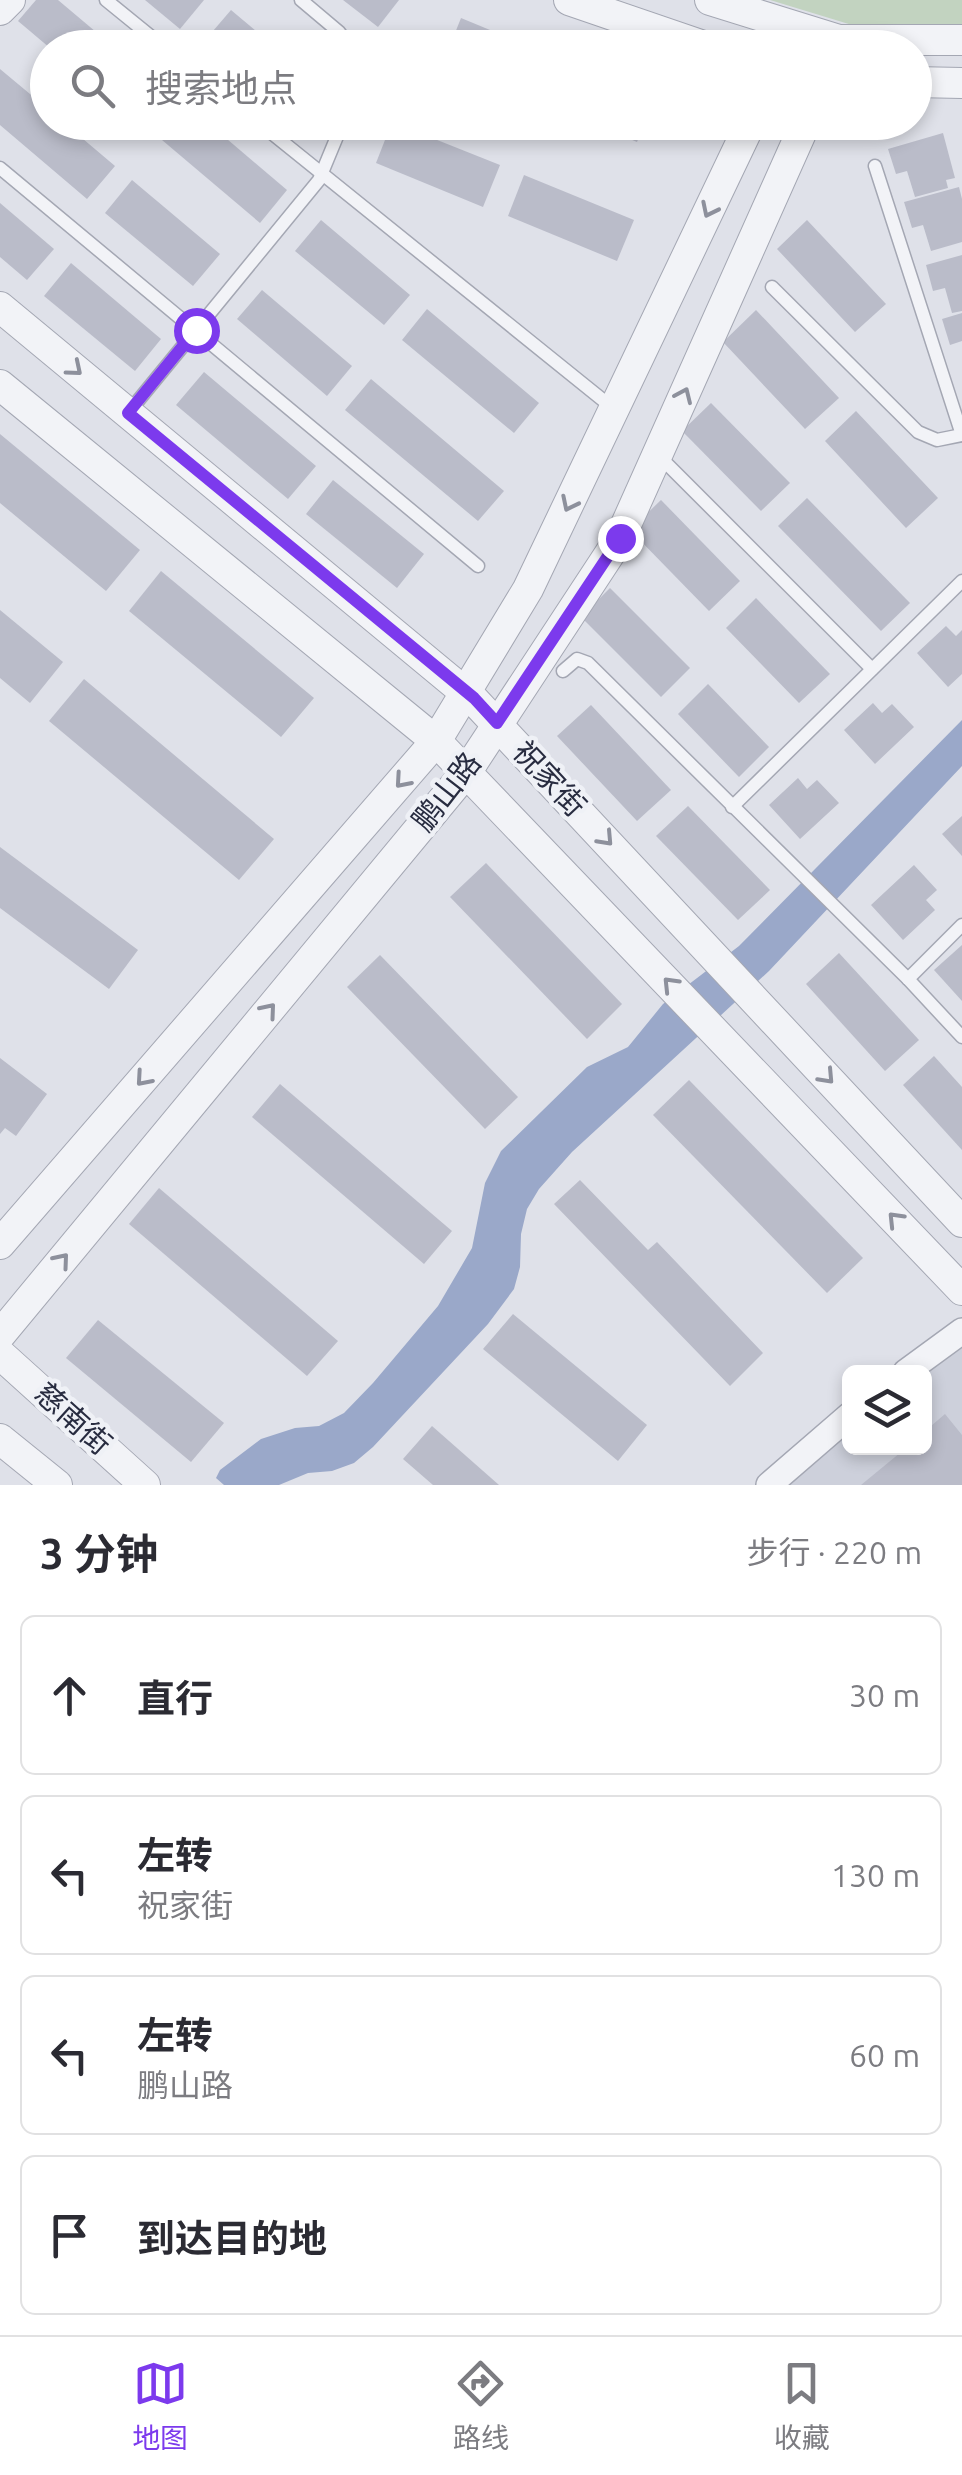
<!DOCTYPE html>
<html lang="zh">
<meta charset="utf-8">
<style>
body{margin:0;font-family:Ubuntu,"Noto Sans SC",sans-serif;background:#f2f2f3;color:#2b2b33}
.controls{position:absolute;right:30px;bottom:30px;display:grid;overflow:hidden;border-radius:15px;box-shadow:0 5px 15px #0003}
.controls button{width:90px;height:90px;display:grid;place-items:center;padding:0;border:0;border-bottom:2px solid #e1e1e2;background:#fff;color:#2b2b33;font:50px sans-serif}
.stop{position:absolute;width:30px;height:30px;margin:-22px;border:8px solid #7c3aed;border-radius:50%;background:#fff}
.stop.end{background:#7c3aed;border-color:#fff;box-shadow:0 2px 10px #0008}
.list{margin:0;padding:0;list-style:none}
h2{display:flex;justify-content:space-between;align-items:center;height:130px;margin:0;padding:0 40px;font-size:42px}
h2 small{font-size:32px;font-weight:400;color:#7c7c81}
.list li{display:grid;grid-template-columns:65px 1fr auto;gap:30px;align-items:center;box-sizing:border-box;height:160px;margin:0 20px 20px;padding:0 20px;border:2px solid #e1e1e2;border-radius:15px}
.list b{display:block;font-size:38px;white-space:nowrap}
.list p{margin:0;font-size:32px;white-space:nowrap;color:#7c7c81}
.list em{font-size:32px;font-style:normal;color:#7c7c81}
.icon{flex:none;width:55px;height:55px;fill:none;stroke:currentColor;stroke-width:2;stroke-linecap:round;stroke-linejoin:round}
.map{position:relative;flex:none;width:962px;height:1485px;overflow:hidden}
.search{position:absolute;background:#fff;box-shadow:0 5px 15px #0003;left:30px;right:30px;top:30px;height:110px;display:flex;align-items:center;gap:25px;box-sizing:border-box;padding:0 35px;border-radius:55px;color:#7c7c81;font-size:38px}
.sheet{height:850px;background:#fff}
nav{display:flex;justify-content:space-around;align-items:center;box-sizing:border-box;height:140px;border-top:2px solid #e1e1e2;background:#fff;font-size:28px;color:#7c7c81}
nav a{display:grid;justify-items:center;gap:5px}
nav .on{color:#7c3aed}
.map>svg:first-child{display:block}
</style>
<div class="map">
<svg width="962" height="1485" viewBox="0 0 962 1485">
<rect width="100%" height="100%" fill="#dfe1e9"/>
<polygon fill="#cdd0db" points="962,1345 962,1485 789,1485 849,1432 850,1448 924,1448 925,1374"/>
<polygon fill="#c2d3c0" points="770,0 962,0 962,25 852,25"/>
<polygon fill="#9aa8c9" points="962,720 962,766 769,971 572,1152 539,1189 527,1209 521,1234 520,1267 514,1289 488,1324 373,1447 354,1463 332,1471 308,1473 279,1485 224,1485 216,1478 220,1470 261,1439 295,1428 319,1426 344,1413 373,1383 438,1306 472,1248 485,1183 501,1151 587,1067 628,1047 663,1004 739,946"/>
<g fill="#babcc9">
<polygon points="36,0 58,0 115,48 50,48 18,21"/>
<polygon points="145,0 204,0 180,29"/>
<polygon points="343,0 399,0 378,27"/>
<polygon points="231,10 276,48 201,45"/>
<polygon points="461,18 531,47 531,48 449,48"/>
<polygon points="0,69 48,109 48,122 63,122 115,166 87,199 0,125"/>
<polygon points="154,122 207,122 287,190 260,223 149,129"/>
<polygon points="392,122 500,165 483,207 376,163"/>
<polygon points="589,122 645,122 637,142"/>
<polygon points="943,133 955,178 946,180 948,188 915,197 907,171 896,174 888,149"/>
<polygon points="524,175 634,220 617,261 508,216"/>
<polygon points="132,180 220,254 193,286 105,213"/>
<polygon points="959,187 962,199 962,242 931,251 923,225 912,228 904,202"/>
<polygon points="0,203 54,249 27,280 0,257"/>
<polygon points="321,220 410,295 384,325 295,251"/>
<polygon points="807,220 886,304 855,332 777,249"/>
<polygon points="962,255 962,311 952,313 945,288 933,291 926,265"/>
<polygon points="71,263 161,339 135,371 44,296"/>
<polygon points="262,290 352,366 327,396 237,319"/>
<polygon points="427,309 539,403 514,433 402,340"/>
<polygon points="756,310 839,398 805,429 723,342"/>
<polygon points="962,313 962,341 950,345 942,319"/>
<polygon points="204,372 316,466 288,499 176,405"/>
<polygon points="371,379 504,491 478,521 345,410"/>
<polygon points="711,403 790,483 761,511 682,431"/>
<polygon points="856,411 938,498 906,528 825,441"/>
<polygon points="0,434 140,550 106,591 0,503"/>
<polygon points="333,480 424,554 397,588 306,514"/>
<polygon points="807,498 910,603 881,631 778,526"/>
<polygon points="661,500 740,581 709,611 630,530"/>
<polygon points="161,571 314,698 281,737 129,611"/>
<polygon points="610,588 690,668 661,697 581,617"/>
<polygon points="756,598 830,674 799,703 726,628"/>
<polygon points="0,610 63,662 30,703 0,678"/>
<polygon points="946,626 956,636 962,630 962,674 948,687 917,653"/>
<polygon points="84,679 274,839 239,880 49,721"/>
<polygon points="708,684 769,747 739,777 678,714"/>
<polygon points="873,703 882,713 892,704 914,727 875,764 844,730"/>
<polygon points="591,705 671,790 637,821 557,736"/>
<polygon points="798,778 807,789 817,780 839,803 800,839 769,805"/>
<polygon points="688,806 770,890 738,920 656,836"/>
<polygon points="962,816 962,856 942,834"/>
<polygon points="0,847 138,950 109,989 0,908"/>
<polygon points="486,863 622,1004 587,1039 450,897"/>
<polygon points="914,865 937,890 926,900 935,910 903,940 871,905"/>
<polygon points="962,945 962,1001 934,970"/>
<polygon points="839,953 919,1040 885,1071 806,984"/>
<polygon points="380,955 518,1097 485,1129 347,987"/>
<polygon points="934,1056 962,1087 962,1150 903,1085"/>
<polygon points="0,1058 47,1094 16,1136 5,1128 0,1134"/>
<polygon points="689,1080 863,1258 827,1293 653,1115"/>
<polygon points="280,1084 452,1231 424,1264 252,1117"/>
<polygon points="580,1180 648,1250 657,1242 763,1353 730,1386 554,1204"/>
<polygon points="159,1188 338,1341 307,1376 129,1224"/>
<polygon points="513,1314 647,1425 618,1461 483,1349"/>
<polygon points="98,1320 224,1423 191,1462 66,1358"/>
<polygon points="945,1414 962,1435 962,1485 861,1485 906,1448 924,1448 924,1432"/>
<polygon points="432,1426 499,1485 433,1485 403,1459"/>
</g>
<g fill="none" stroke-linecap="round" stroke-linejoin="round">
<defs>
<g id="service">
<polyline points="106,0 165,48"/>
<polyline points="301,0 339,32 351,48"/>
<polyline points="258,122 614,409"/>
<polyline points="875,166 962,435"/>
<polyline points="0,168 478,566"/>
<polyline points="772,287 918,432 937,440 962,435"/>
<polyline points="128,413 319,180 343,122"/>
<polyline points="659,456 872,669"/>
<polyline points="563,671 577,659 588,663 908,979 962,1037"/>
<polyline points="732,807 962,581"/>
<polyline points="908,979 962,925"/>
</g>
<g id="minor">
<polyline points="906,1372 962,1331"/>
<polyline points="769,1485 850,1415"/>
</g>
<g id="tertiary">
<polyline points="569,0 709,48"/>
<polyline points="710,0 839,40 962,40"/>
<polyline points="0,10 10,0"/>
<polyline points="914,82 962,83"/>
<polyline points="0,307 473,699 962,1222"/>
<polyline points="0,385 436,741 962,1290"/>
<polyline points="0,1244 436,741 528,589 751,122"/>
<polyline points="0,1335 467,771 620,538 806,122"/>
<polyline points="0,1354 145,1485"/>
<polyline points="0,1439 57,1485"/>
</g>
</defs>
<use href="#service" stroke="#a4a7b3" stroke-width="15"/>
<use href="#minor" stroke="#a4a7b3" stroke-width="28"/>
<use href="#tertiary" stroke="#a4a7b3" stroke-width="32"/>
<use href="#service" stroke="#f2f3f7" stroke-width="12"/>
<use href="#minor" stroke="#f2f3f7" stroke-width="25"/>
<use href="#tertiary" stroke="#f2f3f7" stroke-width="30"/>
</g>
<defs><path id="oneway-chevron" d="M-2-3.5L2.5 0L-2 3.5" fill="none" stroke-width="1.6" stroke-linecap="round" stroke-linejoin="round" transform="scale(2.5)"/></defs>
<g stroke="#8d909c">
<use href="#oneway-chevron" transform="translate(709 210) rotate(116)"/>
<use href="#oneway-chevron" transform="translate(75 369) rotate(40)"/>
<use href="#oneway-chevron" transform="translate(684 395) rotate(-66)"/>
<use href="#oneway-chevron" transform="translate(569 504) rotate(116)"/>
<use href="#oneway-chevron" transform="translate(402 781) rotate(131)"/>
<use href="#oneway-chevron" transform="translate(606 839) rotate(47)"/>
<use href="#oneway-chevron" transform="translate(670 984) rotate(-134)"/>
<use href="#oneway-chevron" transform="translate(269 1010) rotate(-50)"/>
<use href="#oneway-chevron" transform="translate(827 1077) rotate(47)"/>
<use href="#oneway-chevron" transform="translate(143 1079) rotate(131)"/>
<use href="#oneway-chevron" transform="translate(895 1219) rotate(-134)"/>
<use href="#oneway-chevron" transform="translate(62 1260) rotate(-50)"/>
</g>
<g fill="none" stroke-linecap="round" stroke-linejoin="round">
<polyline stroke="#7c3aed" stroke-width="12" points="196,330 128,413 474,698 497,723 620,538"/>
</g>
<g text-anchor="middle" stroke-width="9" stroke-linejoin="round" paint-order="stroke">
<g font-size="30" fill="#282c40" stroke="#eff1f6">
<text transform="translate(549 779) rotate(47)" y="10">祝家街</text>
<text transform="translate(447 792) rotate(-52)" y="10">鹏山路</text>
<text transform="translate(73 1419) rotate(42)" y="10">慈南街</text>
</g>
</g>
</svg>
<div class="controls">
<button><svg class="icon" aria-label="layers" viewBox="0 0 24 24"><path d="M12 4l9 5-9 5-9-5zM3 14l9 5 9-5"/></svg></button>
</div>
<div class="stop" style="left:196px;top:330px"></div>
<div class="stop end" style="left:620px;top:538px"></div>
<div class="search"><svg class="icon" aria-label="search" viewBox="0 0 24 24"><circle cx="10" cy="10" r="6"/><path d="M15 15l6 6"/></svg>搜索地点</div>
</div>
<section class="sheet">
<h2>3 分钟<small>步行 · 220 m</small></h2>
<ul class="list">
<li><svg class="icon" aria-label="ahead" viewBox="0 0 24 24"><path d="M12 20V5M6 11l6-6 6 6"/></svg><div><b>直行</b></div><em>30 m</em></li>
<li><svg class="icon" aria-label="left" viewBox="0 0 24 24"><path d="M17 20v-9H6M10 6l-5 5 5 5"/></svg><div><b>左转</b><p>祝家街</p></div><em>130 m</em></li>
<li><svg class="icon" aria-label="left" viewBox="0 0 24 24"><path d="M17 20v-9H6M10 6l-5 5 5 5"/></svg><div><b>左转</b><p>鹏山路</p></div><em>60 m</em></li>
<li><svg class="icon" aria-label="arrive" viewBox="0 0 24 24"><path d="M6 21V4h12l-3 4 3 4H6"/></svg><div><b>到达目的地</b></div></li>
</ul>
</section>
<nav>
<a class="on"><svg class="icon" aria-label="map" viewBox="0 0 24 24"><path d="M3 6l6-2 6 2 6-2v14l-6 2-6-2-6 2zM9 4v14M15 6v14"/></svg>地图</a>
<a><svg class="icon" aria-label="directions" viewBox="0 0 24 24"><path d="M12 3l9 9-9 9-9-9zM9 14v-3h6M13 9l2 2-2 2"/></svg>路线</a>
<a><svg class="icon" aria-label="saved" viewBox="0 0 24 24"><path d="M7 4h10v16l-5-4-5 4z"/></svg>收藏</a>
</nav>
